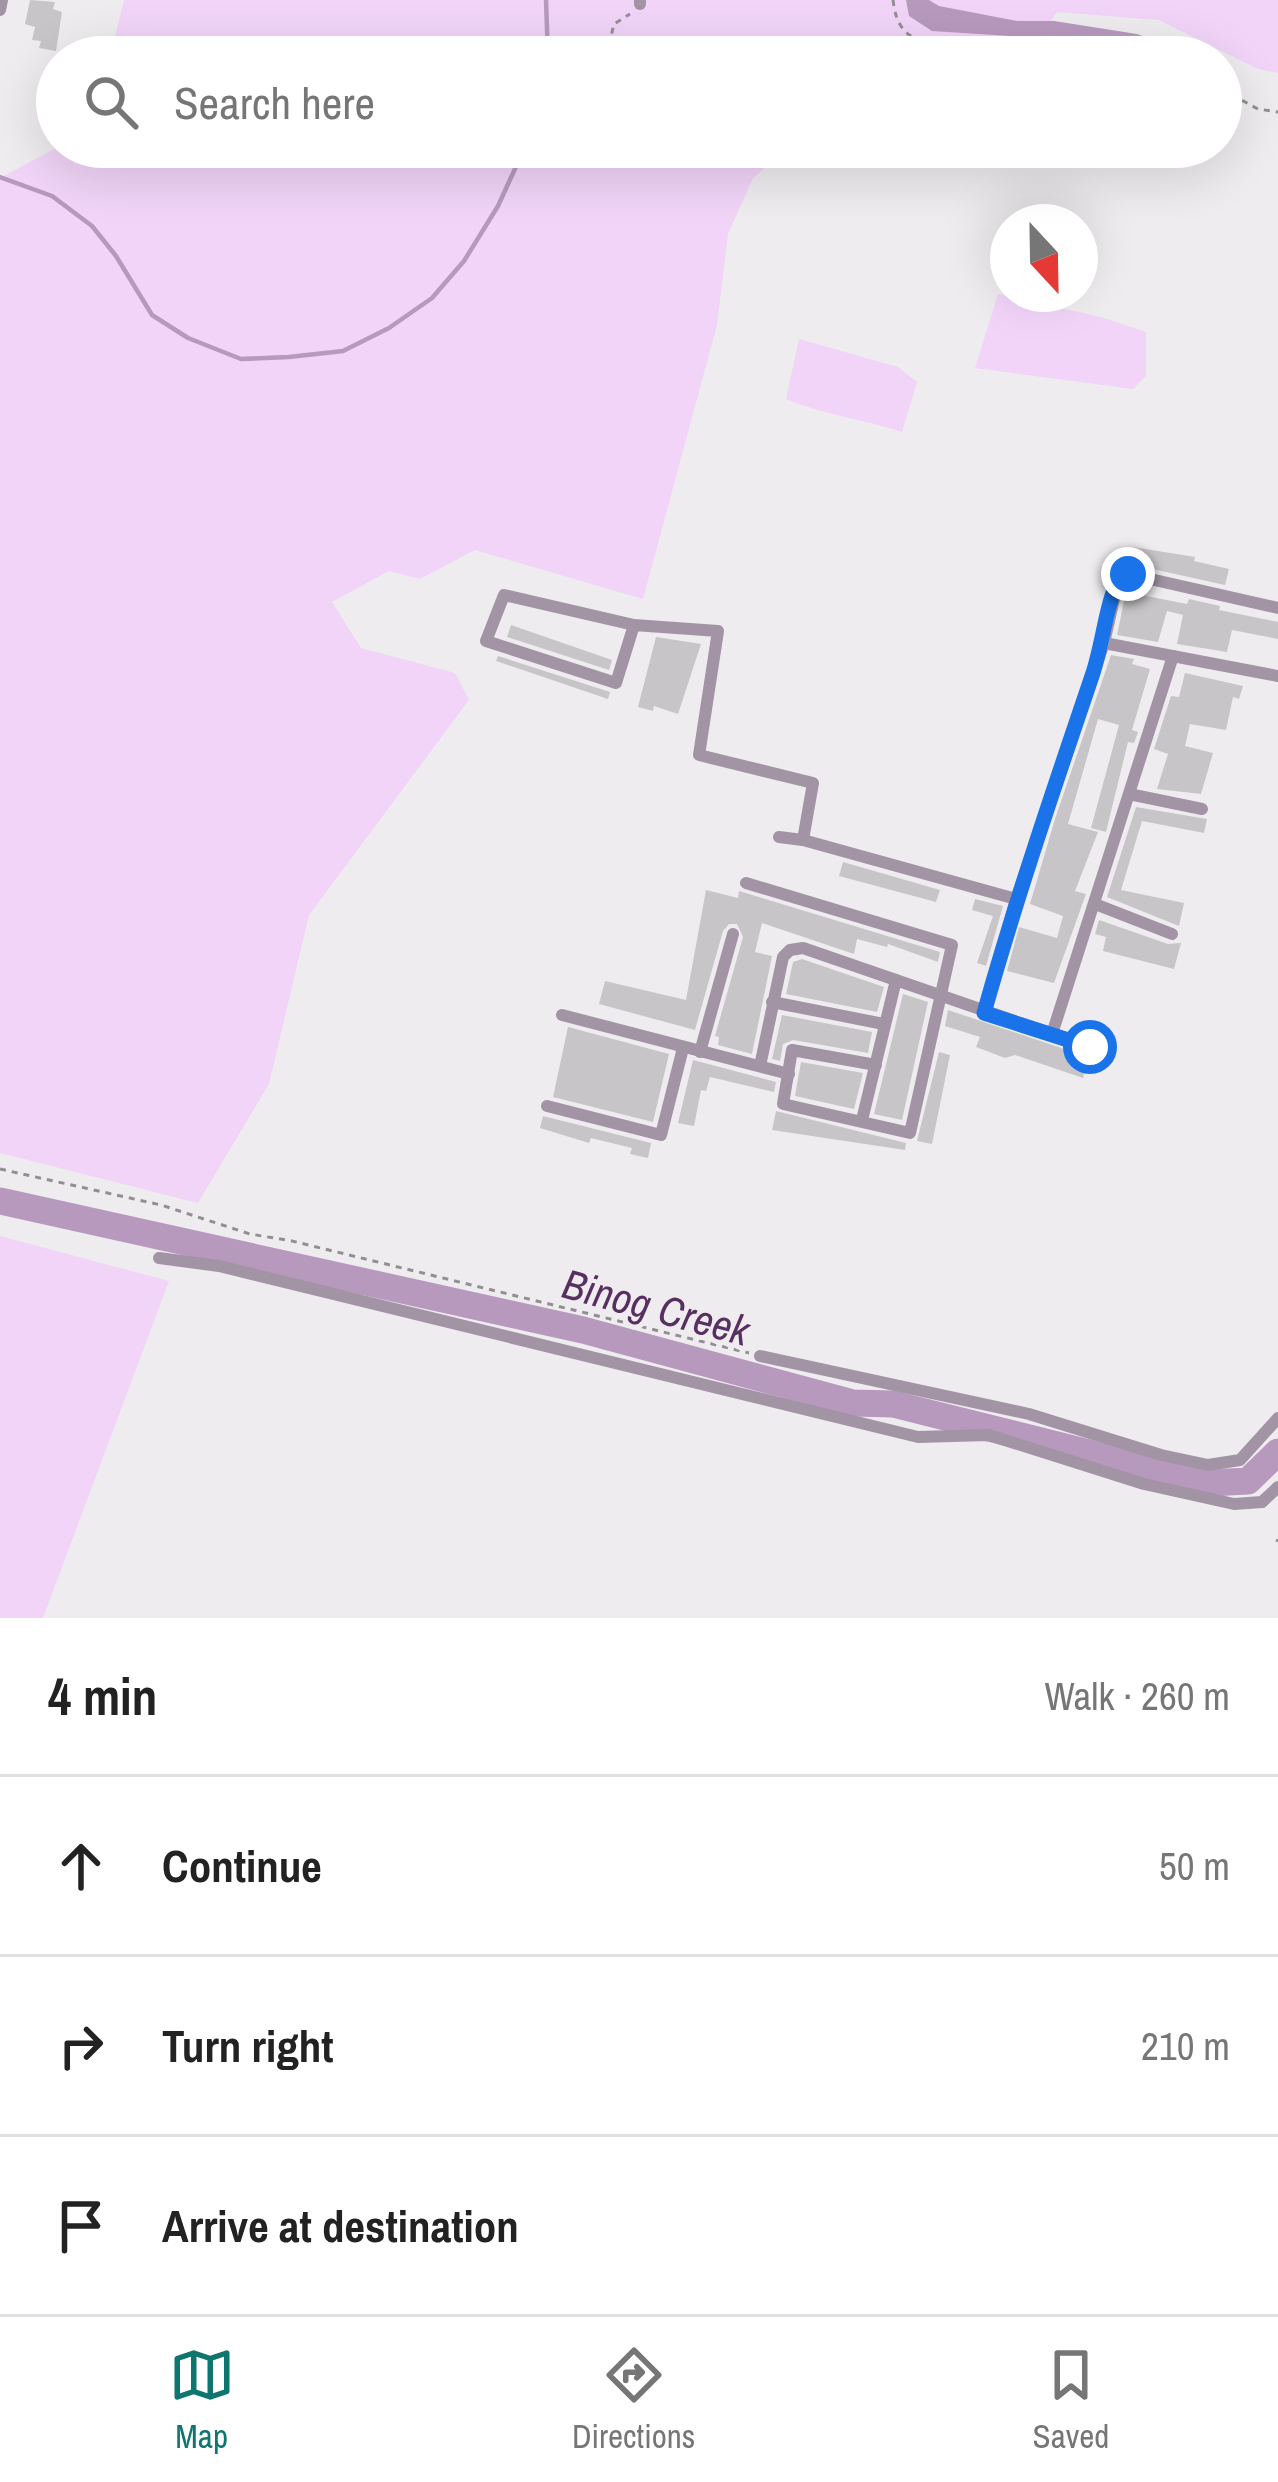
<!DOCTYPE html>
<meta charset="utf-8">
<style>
body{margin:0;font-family:"Archivo Narrow",sans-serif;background:#f6f6f6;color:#222}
.compass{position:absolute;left:990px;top:204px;width:108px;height:108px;border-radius:50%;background:#fff;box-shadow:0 12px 48px #0002;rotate:158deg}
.stop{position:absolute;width:36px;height:36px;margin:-27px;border:9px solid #1a73e8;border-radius:50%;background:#fff}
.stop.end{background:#1a73e8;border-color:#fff;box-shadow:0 3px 12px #0008}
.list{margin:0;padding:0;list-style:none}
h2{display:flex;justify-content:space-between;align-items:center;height:156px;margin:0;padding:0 48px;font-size:51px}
h2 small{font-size:39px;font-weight:400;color:#767676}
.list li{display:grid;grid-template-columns:78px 1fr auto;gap:36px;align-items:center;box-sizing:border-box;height:180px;padding:0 48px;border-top:3px solid #e0e0e0}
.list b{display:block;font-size:45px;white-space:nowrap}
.list em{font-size:39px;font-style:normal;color:#767676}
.icon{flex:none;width:66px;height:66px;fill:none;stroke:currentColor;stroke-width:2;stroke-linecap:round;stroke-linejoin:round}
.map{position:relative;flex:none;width:1278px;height:1618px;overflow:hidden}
.search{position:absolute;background:#fff;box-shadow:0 12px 48px #0002;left:36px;right:36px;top:36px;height:132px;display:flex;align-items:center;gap:30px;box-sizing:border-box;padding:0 42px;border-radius:66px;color:#767676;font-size:45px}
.sheet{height:696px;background:#fff}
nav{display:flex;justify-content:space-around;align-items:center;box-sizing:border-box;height:168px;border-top:3px solid #e0e0e0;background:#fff;font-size:33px;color:#767676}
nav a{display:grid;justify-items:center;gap:6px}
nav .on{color:#0f766e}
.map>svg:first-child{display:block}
</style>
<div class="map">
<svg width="1278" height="1618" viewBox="0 0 1278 1618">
<rect width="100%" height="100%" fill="#efecf0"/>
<g fill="#f1d4f8">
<polygon points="124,0 1278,0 1278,73 1258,69 1159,20 1057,12 1025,57 110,57"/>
<polygon points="58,147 809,147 803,165 766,167 753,178 728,234 717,325 643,599 475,550 420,579 389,571 332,602 361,648 455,673 469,700 309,915 269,1084 198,1203 0,1153 0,178"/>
<polygon points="998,294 1101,317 1146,332 1146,376 1133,389 975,368"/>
<path d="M799 339 898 367 917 382 902 432C863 419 824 415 786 399Z"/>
<polygon points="0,1236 169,1281 43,1618 0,1618"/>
</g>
<polygon fill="#b899be" points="906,0 929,0 939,6 1017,21 1054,21 1137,34 1196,57 1162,57 1102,42 932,31 909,16"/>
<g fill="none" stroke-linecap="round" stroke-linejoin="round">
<g stroke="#b899be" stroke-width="4.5">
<polyline points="546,0 548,57"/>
<polyline points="0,177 52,196 92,226 116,256 152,315 188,338 241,359 289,357 343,351 389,328 432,298 464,261 498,206 525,147"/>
</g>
<polyline stroke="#b899be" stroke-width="27" points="0,1201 583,1330 853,1403 893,1404 1209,1483 1248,1481 1278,1452"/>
</g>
<g fill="#c8c5c9">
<polygon points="30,0 55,2 53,9 62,12 56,51 39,48 41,41 32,40 35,27 25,24"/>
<polygon points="1133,547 1195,557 1194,561 1229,569 1225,585 1130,564"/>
<polygon points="1126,592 1187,604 1189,599 1220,606 1219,610 1278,622 1278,639 1232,630 1227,652 1177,644 1183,615 1167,611 1158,642 1117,635"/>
<polygon points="511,625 612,660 609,670 507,637"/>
<polygon points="656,637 701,644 678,714 654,706 653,711 638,707"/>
<polygon points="1111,655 1134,659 1132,664 1150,669 1132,730 1138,732 1134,743 1128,742 1106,832 1091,828 1119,725 1098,719 1068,824 1098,832 1075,891 1086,894 1054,983 1007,971 1019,927 1057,938 1063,916 1030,904 1055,819"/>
<polygon points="498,656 610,692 608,699 496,661"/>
<polygon points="1185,673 1243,686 1239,699 1233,697 1226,730 1190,724 1185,746 1213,753 1201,794 1157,789 1168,754 1154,749 1171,696 1179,697"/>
<polygon points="1136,807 1207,819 1204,833 1142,821 1121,890 1184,903 1179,926 1107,897"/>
<polygon points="843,862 940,890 936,902 839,876"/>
<polygon points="706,890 738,898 739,891 940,952 938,962 888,944 887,947 857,939 854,954 762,923 755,952 772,956 752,1054 718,1045 719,1037 715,1036 743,937 737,924 729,924 723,931 695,1030 599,1004 605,981 686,1000"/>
<polygon points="975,899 1003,906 986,966 977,963 993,916 972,910"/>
<polygon points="1099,920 1168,944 1181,943 1174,969 1103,951 1106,937 1095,934"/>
<polygon points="802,959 884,987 877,1012 786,994 793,962"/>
<polygon points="903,994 928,1002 902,1120 874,1114"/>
<polygon points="948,1010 1088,1057 1083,1078 1015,1055 1005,1058 976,1047 980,1037 945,1026"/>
<polygon points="782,1015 872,1032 868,1053 793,1040 783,1044 780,1061 772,1059"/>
<polygon points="568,1027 669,1054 653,1122 553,1097"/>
<polygon points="939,1052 950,1055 932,1144 917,1141"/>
<polygon points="693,1060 776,1082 774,1092 710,1077 706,1091 701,1090 694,1126 678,1123"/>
<polygon points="801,1062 863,1073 854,1109 795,1096"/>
<polygon points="776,1111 906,1143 905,1150 772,1130"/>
<polygon points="543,1116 651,1143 648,1158 630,1154 632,1148 591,1138 589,1143 540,1128"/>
</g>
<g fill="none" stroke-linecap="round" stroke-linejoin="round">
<g stroke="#928f92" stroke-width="3" stroke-dasharray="6 6" stroke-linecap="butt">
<path d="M893 0C895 14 897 24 908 34 935 56 1067 54 1108 57"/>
<polyline points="606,57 614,24 630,14"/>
<polyline points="1221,89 1258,109 1278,112"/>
<polyline points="0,1169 161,1205 250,1234 292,1241 749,1353"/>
<polyline points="1276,1540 1278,1541"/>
</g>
<g stroke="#a294a5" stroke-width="12">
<polyline points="640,4 640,0"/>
<polyline points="0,10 2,0"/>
<polyline points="634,625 504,595 486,641 616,683 634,625 718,631 699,755 813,783 803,840"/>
<polyline points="1104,643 1119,577 1128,574 1278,608"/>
<polyline points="1129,794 1202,809"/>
<polyline points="779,837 803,840 1016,899"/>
<polyline points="746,883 952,945 910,1133 783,1104 792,1050 876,1065"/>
<polyline points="1095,904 1172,934"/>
<polyline points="772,1002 884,1024"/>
<polyline points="984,1013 1016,899 1104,643 1278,676"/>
<polyline points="562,1015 789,1074"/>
<polyline points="1052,1034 1173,656"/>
<polyline points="700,1052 733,934"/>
<polyline points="760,1066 783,957 790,950 803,948 1090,1047"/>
<polyline points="547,1106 661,1135 683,1048"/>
<polyline points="862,1120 896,980"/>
<polyline points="159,1258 219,1266 918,1437 989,1435 1144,1484 1234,1504 1262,1502 1278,1487"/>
<polyline points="760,1356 1029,1414 1161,1455 1208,1465 1240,1460 1278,1418"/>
</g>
</g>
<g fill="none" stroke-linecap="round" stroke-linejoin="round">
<path stroke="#1a73e8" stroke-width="15" d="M1090 1047 984 1013C1016 899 1054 788 1092 676 1103 644 1105 608 1119 577L1128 574"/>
</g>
<g text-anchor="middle" stroke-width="10" stroke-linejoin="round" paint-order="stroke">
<g font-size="42" font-style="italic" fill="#572f60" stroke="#efecf0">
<text transform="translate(656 1307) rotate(15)" y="15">Binog Creek</text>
</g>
</g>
</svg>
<svg class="compass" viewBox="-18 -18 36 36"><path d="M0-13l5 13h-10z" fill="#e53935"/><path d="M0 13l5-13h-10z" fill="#767676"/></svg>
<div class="stop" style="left:1090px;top:1047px"></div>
<div class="stop end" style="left:1128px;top:574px"></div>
<div class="search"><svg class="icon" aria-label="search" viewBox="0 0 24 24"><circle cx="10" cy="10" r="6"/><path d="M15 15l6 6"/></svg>Search here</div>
</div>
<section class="sheet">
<h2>4 min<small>Walk · 260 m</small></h2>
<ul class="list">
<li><svg class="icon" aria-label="ahead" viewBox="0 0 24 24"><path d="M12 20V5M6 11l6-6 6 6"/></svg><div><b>Continue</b></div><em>50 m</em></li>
<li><svg class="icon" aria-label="right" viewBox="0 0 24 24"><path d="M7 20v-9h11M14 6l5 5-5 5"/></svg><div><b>Turn right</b></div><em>210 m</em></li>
<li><svg class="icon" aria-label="arrive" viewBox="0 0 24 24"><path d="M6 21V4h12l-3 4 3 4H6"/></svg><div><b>Arrive at destination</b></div></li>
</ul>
</section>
<nav>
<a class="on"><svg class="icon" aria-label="map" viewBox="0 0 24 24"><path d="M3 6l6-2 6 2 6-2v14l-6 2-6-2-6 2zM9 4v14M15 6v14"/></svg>Map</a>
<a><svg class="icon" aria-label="directions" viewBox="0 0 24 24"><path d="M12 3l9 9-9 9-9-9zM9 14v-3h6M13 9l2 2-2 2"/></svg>Directions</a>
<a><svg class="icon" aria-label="saved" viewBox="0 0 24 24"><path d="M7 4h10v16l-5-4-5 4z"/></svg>Saved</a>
</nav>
